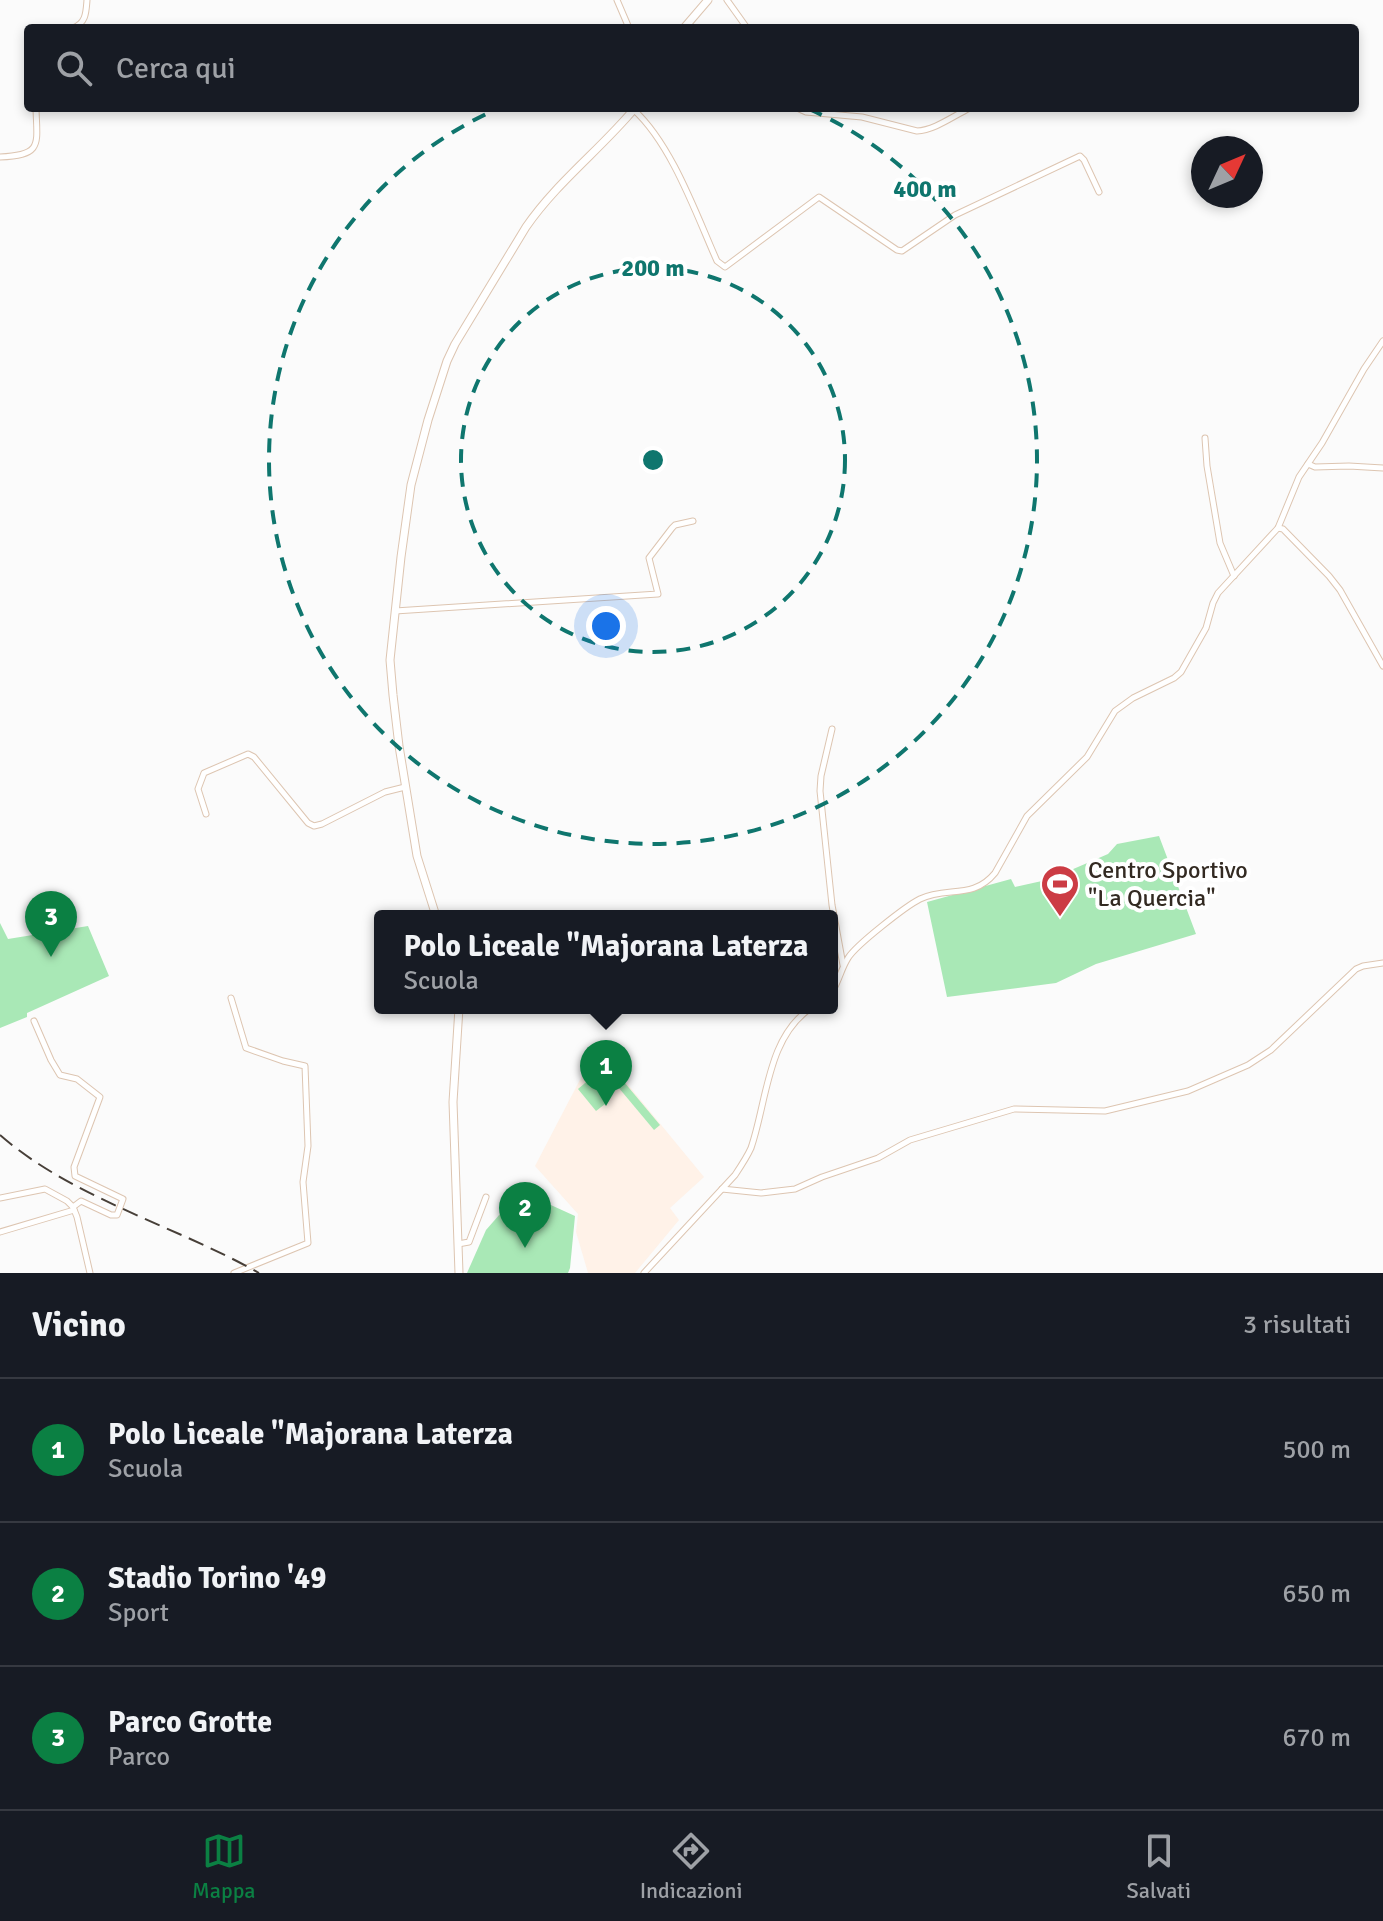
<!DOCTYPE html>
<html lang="it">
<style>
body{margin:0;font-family:Signika,sans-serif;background:#242831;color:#f1f3f6}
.compass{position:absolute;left:1191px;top:136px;width:72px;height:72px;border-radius:50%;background:#171b24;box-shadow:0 4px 12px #0003;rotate:46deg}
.you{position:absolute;left:606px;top:626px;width:28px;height:28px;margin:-20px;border:6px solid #fff;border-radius:50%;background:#1a73e8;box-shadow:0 0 0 12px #1a73e833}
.badge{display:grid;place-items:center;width:52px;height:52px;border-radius:50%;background:#0b8043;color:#fff;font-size:26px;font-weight:700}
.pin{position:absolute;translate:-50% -66px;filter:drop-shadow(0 2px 4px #0008)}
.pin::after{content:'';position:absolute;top:42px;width:28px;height:24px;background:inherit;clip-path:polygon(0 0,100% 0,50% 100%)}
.popup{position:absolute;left:374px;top:910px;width:464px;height:104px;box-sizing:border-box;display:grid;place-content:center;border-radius:8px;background:#171b24;filter:drop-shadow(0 2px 6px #0005);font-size:26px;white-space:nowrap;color:#9ea1a6}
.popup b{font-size:30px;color:#f1f3f6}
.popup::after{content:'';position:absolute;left:50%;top:100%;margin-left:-16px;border:16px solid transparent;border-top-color:#171b24}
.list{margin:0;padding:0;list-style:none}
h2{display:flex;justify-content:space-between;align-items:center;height:104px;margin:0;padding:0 32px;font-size:34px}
h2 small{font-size:26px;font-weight:400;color:#9ea1a6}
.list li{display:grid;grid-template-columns:52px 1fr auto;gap:24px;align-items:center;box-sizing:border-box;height:144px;padding:0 32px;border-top:2px solid #363941}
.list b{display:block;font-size:30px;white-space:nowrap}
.list p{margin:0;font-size:26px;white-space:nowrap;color:#9ea1a6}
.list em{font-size:26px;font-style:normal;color:#9ea1a6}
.icon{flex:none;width:44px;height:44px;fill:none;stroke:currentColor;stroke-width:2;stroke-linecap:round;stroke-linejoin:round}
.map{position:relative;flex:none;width:1383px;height:1273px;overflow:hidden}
.search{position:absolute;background:#171b24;box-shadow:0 4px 12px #0003;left:24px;right:24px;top:24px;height:88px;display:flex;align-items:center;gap:20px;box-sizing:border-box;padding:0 28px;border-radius:8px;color:#9ea1a6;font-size:30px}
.sheet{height:536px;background:#171b24}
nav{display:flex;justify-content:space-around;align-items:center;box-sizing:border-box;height:112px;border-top:2px solid #363941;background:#171b24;font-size:22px;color:#9ea1a6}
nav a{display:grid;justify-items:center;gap:4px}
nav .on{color:#0b8043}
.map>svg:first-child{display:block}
</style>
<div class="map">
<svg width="1383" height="1273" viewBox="0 0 1383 1273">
<rect width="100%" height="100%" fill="#fbfbfb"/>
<polygon fill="#fff2e8" points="597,1047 704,1177 670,1208 679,1220 635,1273 588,1273 576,1232 578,1214 535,1166"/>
<g fill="#a9e8b6">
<polygon points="1159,836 1196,934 1096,964 1056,983 947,997 927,902 1011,879 1015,887 1069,875 1071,870 1108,854 1117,844"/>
<polygon points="0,923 8,939 88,926 109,976 27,1013 27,1017 0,1028"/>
<polygon points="599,1052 660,1125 654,1130 593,1057"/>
<polygon points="591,1078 609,1101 596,1111 578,1089"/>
<polygon points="520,1191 575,1216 570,1268 568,1273 467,1273 486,1230"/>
</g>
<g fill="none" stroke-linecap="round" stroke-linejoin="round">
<defs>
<g id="minor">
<polyline points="617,0 629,28"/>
<polyline points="727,0 747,28"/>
<path d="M73 28C86 23 86 13 87 0"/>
<path d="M797 108 806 112 862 117 917 131C935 130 953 116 970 108"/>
<path d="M634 110C672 145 696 214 717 261L725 267 819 197 897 250 902 251 955 215 1080 156 1084 160 1099 192"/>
<path d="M0 157C43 155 37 145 36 108"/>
<polyline points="1205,438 1207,466 1220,543 1234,576"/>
<polyline points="1308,464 1315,467 1349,466 1383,468"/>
<polyline points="1278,528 1283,529 1329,576 1340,590 1383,666"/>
<polyline points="395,611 658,594 649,558 672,528 675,525 693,521"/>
<polyline points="832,729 821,776 820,791 832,905 843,965"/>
<polyline points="206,814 198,789 204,773 248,754 254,757 308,823 314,826 322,824 385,792 405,787"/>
<path d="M832 992C839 981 841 969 848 958 856 945 906 906 920 899 947 886 973 900 995 873L1027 816 1087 757 1115 711 1133 698 1174 678 1181 672 1206 628 1213 603 1218 593 1278 528 1299 477 1322 443 1364 369 1383 341"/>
<polyline points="231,998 246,1048 283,1061 305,1066 308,1146 303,1182 308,1243 234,1273"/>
<polyline points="34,1021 51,1060 60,1075 77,1079 100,1097 74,1167 75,1176 123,1199 117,1215 111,1215 81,1201 73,1207"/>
<polyline points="722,1189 761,1193 795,1189 822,1177 878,1158 910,1140 1014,1109 1105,1111 1188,1091 1248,1065 1271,1050 1356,969 1363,966 1383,963"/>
<polyline points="0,1198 45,1189 67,1201 73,1207 77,1217 90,1273"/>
<polyline points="0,1232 74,1210"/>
<polyline points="458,1244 469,1242 486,1197"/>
<path d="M644 1273 735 1175C741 1166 747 1157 751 1148 767 1102 767 1037 811 1008"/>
</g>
<g id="secondary">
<polyline points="684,28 708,0"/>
<path d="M436 916 417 856 399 746 393 695 390 660 401 557 411 485 428 420 447 361 455 344 526 227C557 182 601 149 635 108"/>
<polyline points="459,1273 453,1102 459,1008"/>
</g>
</defs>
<use href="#minor" stroke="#ddc5b1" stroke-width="7"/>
<use href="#secondary" stroke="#ddc5b1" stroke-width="9"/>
<use href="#minor" stroke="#fff" stroke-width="5"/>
<use href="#secondary" stroke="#fff" stroke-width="7"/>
<path stroke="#473f38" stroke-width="2" stroke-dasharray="16 8" stroke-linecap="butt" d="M0 1135C72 1198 176 1226 259 1273"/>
</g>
<g fill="none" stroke="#0f766e" stroke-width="4" stroke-dasharray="14 10">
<circle cx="653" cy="460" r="192"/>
<path d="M809 109A384 384 0 1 1 497 109"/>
</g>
<defs>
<symbol id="stadium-pin" viewBox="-11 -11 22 30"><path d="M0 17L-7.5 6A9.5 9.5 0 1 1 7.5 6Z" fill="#cc3c44" stroke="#fff"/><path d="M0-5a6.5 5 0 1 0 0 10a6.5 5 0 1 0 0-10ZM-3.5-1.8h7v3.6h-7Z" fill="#fff"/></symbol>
</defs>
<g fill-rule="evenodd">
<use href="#stadium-pin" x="1038" y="862" width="44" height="60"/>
</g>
<g text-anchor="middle" stroke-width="8" stroke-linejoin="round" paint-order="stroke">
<g font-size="24" fill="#332a22" stroke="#fff" text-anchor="start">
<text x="1088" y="878">Centro Sportivo<tspan x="1088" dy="28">"La Quercia"</tspan></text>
</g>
</g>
<circle cx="653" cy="460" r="12" fill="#0f766e" stroke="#fff" stroke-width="4"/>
<g font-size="24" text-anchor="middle" font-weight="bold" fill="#0f766e" stroke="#fff" stroke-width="8" stroke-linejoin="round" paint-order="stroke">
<text x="925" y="197">400 m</text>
<text x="653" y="276">200 m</text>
</g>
</svg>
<svg class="compass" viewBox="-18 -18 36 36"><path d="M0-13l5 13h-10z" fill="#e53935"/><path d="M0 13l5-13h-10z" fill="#9ea1a6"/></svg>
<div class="you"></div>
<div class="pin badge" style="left:606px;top:1106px">1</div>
<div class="popup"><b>Polo Liceale &quot;Majorana Laterza</b>Scuola</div>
<div class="pin badge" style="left:525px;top:1248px">2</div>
<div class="pin badge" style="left:51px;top:957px">3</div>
<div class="search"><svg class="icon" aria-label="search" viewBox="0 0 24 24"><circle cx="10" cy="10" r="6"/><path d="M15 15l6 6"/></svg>Cerca qui</div>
</div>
<section class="sheet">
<h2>Vicino<small>3 risultati</small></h2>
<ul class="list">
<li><span class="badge">1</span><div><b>Polo Liceale &quot;Majorana Laterza</b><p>Scuola</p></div><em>500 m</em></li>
<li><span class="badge">2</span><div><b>Stadio Torino '49</b><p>Sport</p></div><em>650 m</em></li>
<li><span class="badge">3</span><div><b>Parco Grotte</b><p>Parco</p></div><em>670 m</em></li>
</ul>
</section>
<nav>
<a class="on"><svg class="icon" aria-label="map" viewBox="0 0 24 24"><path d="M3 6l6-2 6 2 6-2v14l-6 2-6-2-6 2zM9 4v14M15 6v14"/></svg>Mappa</a>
<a><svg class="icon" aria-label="directions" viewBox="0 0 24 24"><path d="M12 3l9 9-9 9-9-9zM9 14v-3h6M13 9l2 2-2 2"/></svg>Indicazioni</a>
<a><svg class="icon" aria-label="saved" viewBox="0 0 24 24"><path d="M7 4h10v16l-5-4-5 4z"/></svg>Salvati</a>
</nav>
